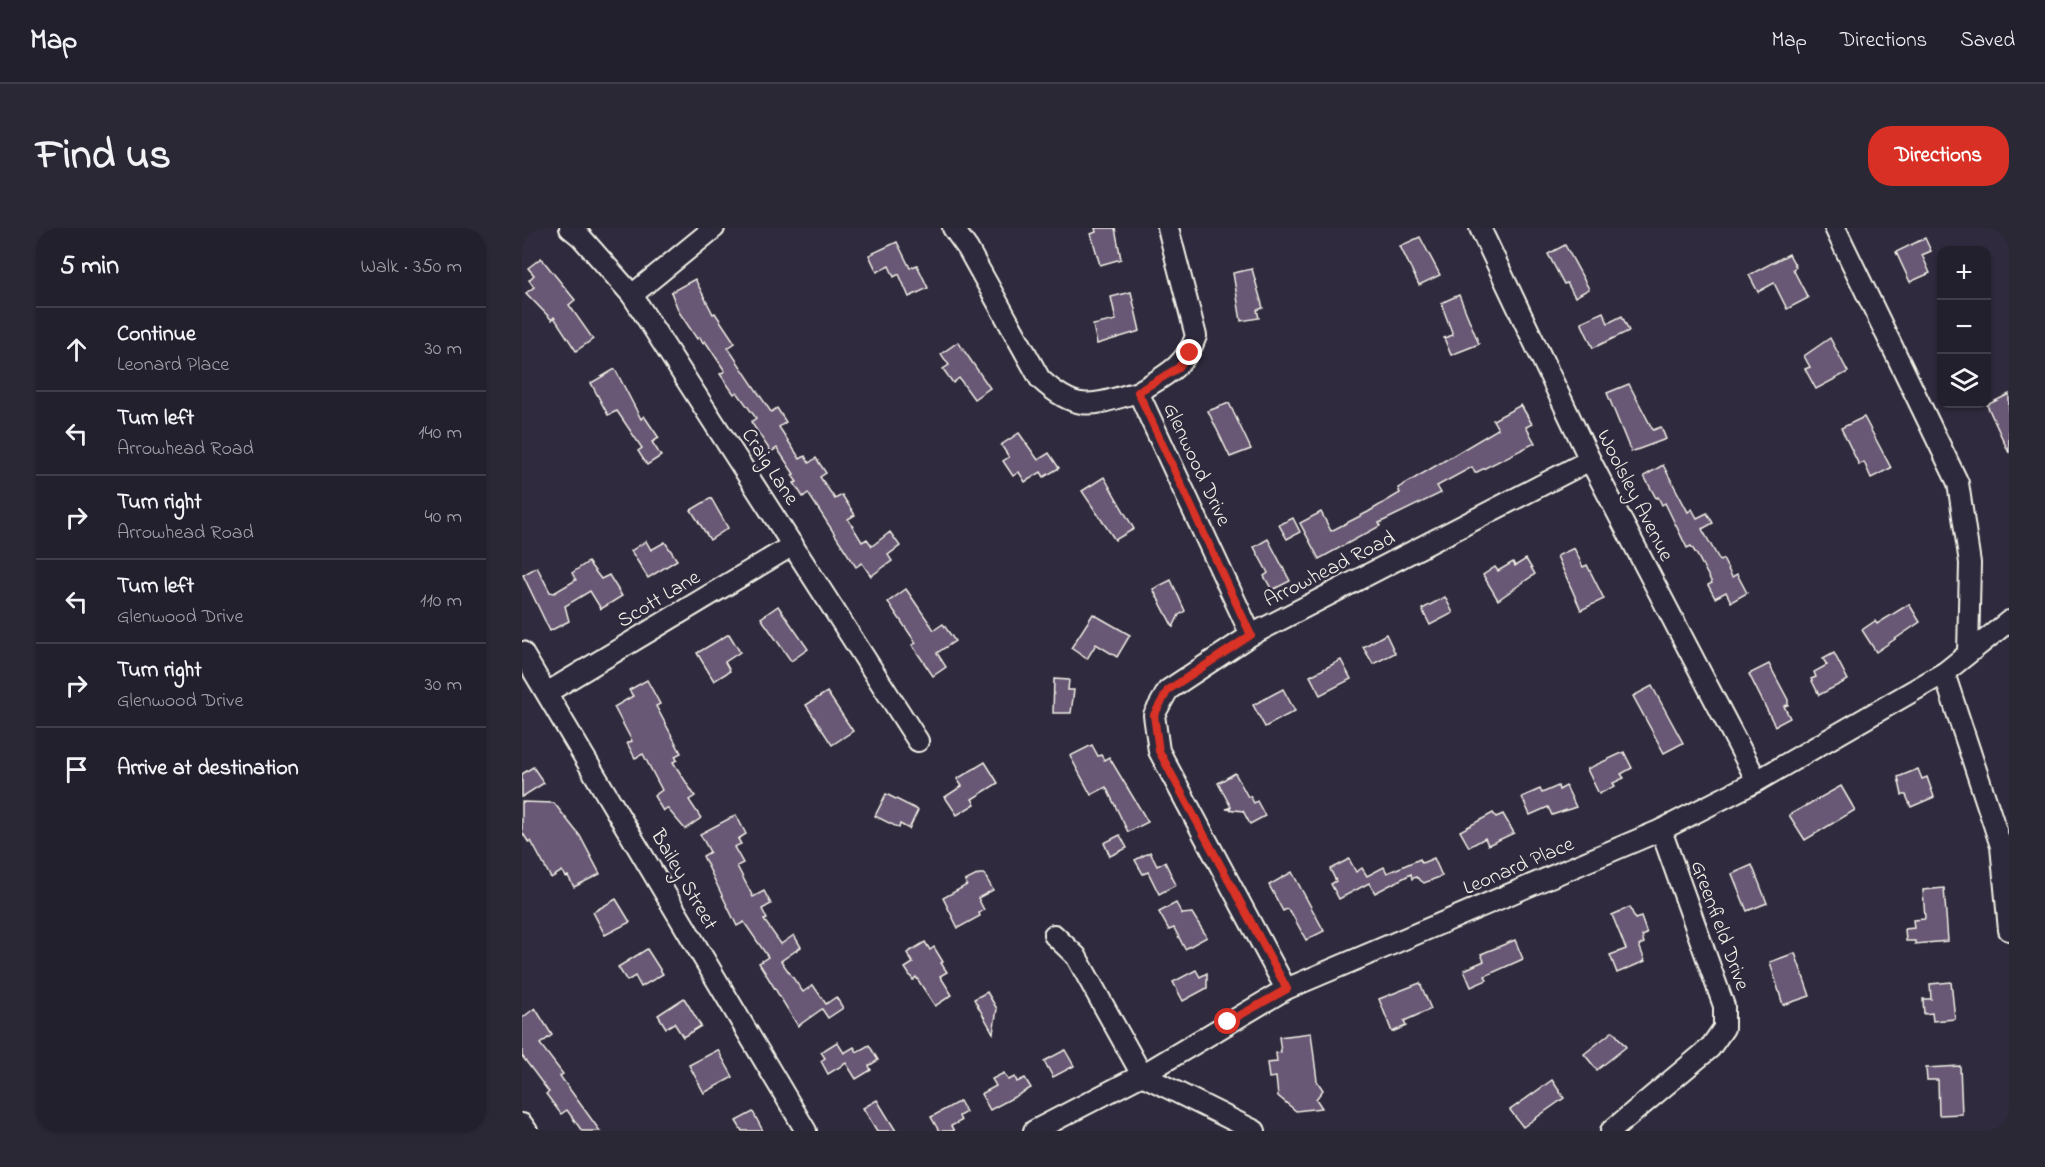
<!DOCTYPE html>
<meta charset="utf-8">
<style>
body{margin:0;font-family:"Indie Flower",sans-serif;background:#2b2836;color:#f1f3f6}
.controls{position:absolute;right:18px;top:18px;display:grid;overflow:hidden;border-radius:12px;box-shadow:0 2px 4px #0004}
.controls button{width:54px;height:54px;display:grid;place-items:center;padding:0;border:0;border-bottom:2px solid #403e4a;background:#23202e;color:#f1f3f6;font:30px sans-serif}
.stop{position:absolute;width:18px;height:18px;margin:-14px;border:4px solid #d93025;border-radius:50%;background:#fff}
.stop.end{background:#d93025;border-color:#fff;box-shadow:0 2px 6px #0008}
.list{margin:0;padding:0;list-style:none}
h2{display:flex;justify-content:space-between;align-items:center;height:78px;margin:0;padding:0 24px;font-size:26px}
h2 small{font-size:20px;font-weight:400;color:#a3a3aa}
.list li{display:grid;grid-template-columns:39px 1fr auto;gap:18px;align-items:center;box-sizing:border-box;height:84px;padding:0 24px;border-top:2px solid #403e4a}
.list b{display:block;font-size:22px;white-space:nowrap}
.list p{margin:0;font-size:20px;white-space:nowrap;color:#a3a3aa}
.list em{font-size:20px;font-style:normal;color:#a3a3aa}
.icon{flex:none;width:33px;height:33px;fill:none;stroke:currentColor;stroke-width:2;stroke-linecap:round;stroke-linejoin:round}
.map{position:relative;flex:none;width:1487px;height:903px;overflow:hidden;border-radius:24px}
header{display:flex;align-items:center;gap:36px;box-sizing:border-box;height:84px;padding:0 30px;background:#23202e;border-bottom:2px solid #403e4a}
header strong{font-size:28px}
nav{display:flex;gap:33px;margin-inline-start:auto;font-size:21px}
.intro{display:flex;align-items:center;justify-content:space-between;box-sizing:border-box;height:144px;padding:0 36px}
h1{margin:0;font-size:42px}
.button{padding:15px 27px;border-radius:24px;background:#d93025;color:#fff;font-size:21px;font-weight:700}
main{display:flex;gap:36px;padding:0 36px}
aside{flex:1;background:#23202e;border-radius:24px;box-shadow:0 2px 4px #0004}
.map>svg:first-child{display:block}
</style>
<header>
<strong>Map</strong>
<nav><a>Map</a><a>Directions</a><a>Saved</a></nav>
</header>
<div class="intro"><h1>Find us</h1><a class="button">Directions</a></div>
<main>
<aside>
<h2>5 min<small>Walk · 350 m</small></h2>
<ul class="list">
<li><svg class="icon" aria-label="ahead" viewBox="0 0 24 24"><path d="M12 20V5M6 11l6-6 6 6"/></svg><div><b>Continue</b><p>Leonard Place</p></div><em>30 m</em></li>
<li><svg class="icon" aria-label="left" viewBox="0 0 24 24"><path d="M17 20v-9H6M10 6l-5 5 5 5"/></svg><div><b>Turn left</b><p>Arrowhead Road</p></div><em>140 m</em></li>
<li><svg class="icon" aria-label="right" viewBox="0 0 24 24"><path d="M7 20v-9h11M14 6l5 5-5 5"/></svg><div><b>Turn right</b><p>Arrowhead Road</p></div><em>40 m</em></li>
<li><svg class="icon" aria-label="left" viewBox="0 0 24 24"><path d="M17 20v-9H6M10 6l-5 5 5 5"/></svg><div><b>Turn left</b><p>Glenwood Drive</p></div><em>110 m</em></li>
<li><svg class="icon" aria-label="right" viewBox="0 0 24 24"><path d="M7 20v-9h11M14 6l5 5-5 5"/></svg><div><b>Turn right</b><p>Glenwood Drive</p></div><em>30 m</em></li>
<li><svg class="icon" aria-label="arrive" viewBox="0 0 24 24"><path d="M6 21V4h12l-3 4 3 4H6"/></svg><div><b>Arrive at destination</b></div></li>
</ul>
</aside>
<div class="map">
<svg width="1487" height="903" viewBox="0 0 1487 903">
<rect width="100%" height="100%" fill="#2f2a3d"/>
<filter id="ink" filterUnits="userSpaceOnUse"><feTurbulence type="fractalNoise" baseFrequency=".0167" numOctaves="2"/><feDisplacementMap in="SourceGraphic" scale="12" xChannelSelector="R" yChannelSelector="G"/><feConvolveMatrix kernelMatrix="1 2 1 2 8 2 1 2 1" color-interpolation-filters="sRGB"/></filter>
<g filter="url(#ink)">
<g fill="#675874" stroke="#f4f1e8" stroke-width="1.5">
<polygon points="573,0 593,0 599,31 578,37 569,6 574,4"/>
<polygon points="898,9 918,47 897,57 878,18"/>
<polygon points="1403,10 1409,23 1400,27 1408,45 1388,54 1374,24"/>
<polygon points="375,14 388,40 395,37 406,60 387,69 377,46 372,49 367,38 355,44 347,27"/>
<polygon points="1043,17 1067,61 1053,69 1045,55 1042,56 1026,26"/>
<polygon points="1267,26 1274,39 1271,41 1286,70 1265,81 1252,55 1236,64 1227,47"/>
<polygon points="19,30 53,72 47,77 71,111 54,123 32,89 30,92 4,65 12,59 7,52 12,47 6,40"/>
<polygon points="730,41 741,80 735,82 737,90 719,93 711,45"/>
<polygon points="173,51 191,86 193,85 213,115 206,120 249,184 255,180 264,194 257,199 278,231 283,228 287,235 294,230 304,245 298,249 313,271 320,267 333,287 326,291 340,314 345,311 350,318 368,304 378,318 366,327 370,333 349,348 340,335 334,339 286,265 281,269 272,255 275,254 270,247 272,246 255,220 249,224 229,194 234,190 215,164 212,166 198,146 203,143 183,113 181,115 178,109 175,111 157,84 149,64"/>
<polygon points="609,64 618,103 575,116 571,97 594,92 589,69"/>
<polygon points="937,67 957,116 929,127 922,110 931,107 919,75"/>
<polygon points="1081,84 1086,95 1100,88 1107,103 1071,120 1059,94"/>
<polygon points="1308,110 1326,144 1294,161 1283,141 1288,139 1282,128"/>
<polygon points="436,114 468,160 452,171 437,150 431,155 421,141 427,137 419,126"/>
<polygon points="93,141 119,191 122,188 137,210 130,214 139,228 125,237 116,223 120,220 95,183 86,187 69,155"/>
<polygon points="1107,156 1131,202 1139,199 1144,211 1109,224 1085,165"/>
<polygon points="1487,166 1487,225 1465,177"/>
<polygon points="707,175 729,221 708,229 686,183"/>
<polygon points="999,177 1010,196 1004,199 1013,215 953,245 950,239 915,258 919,265 857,295 858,298 797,331 778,295 799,284 809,303 846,284 878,265 876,260 976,201 971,192"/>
<polygon points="1342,189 1369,240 1349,250 1342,234 1337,237 1319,200"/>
<polygon points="497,205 516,232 527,225 537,240 522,249 519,244 503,254 497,244 491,248 481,233 487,229 479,217"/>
<polygon points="1141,237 1166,284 1170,281 1175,290 1185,285 1191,295 1180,301 1198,333 1201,331 1210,349 1215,346 1225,365 1209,374 1204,364 1193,370 1186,357 1190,355 1175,327 1169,318 1165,320 1143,275 1140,277 1136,269 1134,270 1122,248"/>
<polygon points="582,249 612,301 593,312 560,263"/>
<polygon points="189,270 206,300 188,312 169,282"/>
<polygon points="771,290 778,304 765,311 757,297"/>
<polygon points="746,311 768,353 750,362 742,348 746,345 732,319"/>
<polygon points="124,313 129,322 143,314 155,332 126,350 109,323"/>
<polygon points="1052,320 1061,339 1065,337 1082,371 1059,382 1035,328"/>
<polygon points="1004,331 1013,346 976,372 961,347 973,339 976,343 991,334 993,338"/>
<polygon points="66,334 79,351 87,347 100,368 79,381 68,363 43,378 47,393 28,403 1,347 15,339 28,364 32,365 54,352 50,345"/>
<polygon points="649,352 663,383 657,387 651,399 631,361"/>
<polygon points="384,361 412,402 421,396 433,413 415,425 424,439 411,448 390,417 394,415 366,374"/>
<polygon points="923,369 931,385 908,397 900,381"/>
<polygon points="1387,376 1398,394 1354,424 1340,402 1353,393 1355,396"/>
<polygon points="256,378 286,421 269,433 239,390"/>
<polygon points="571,386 608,407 595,429 574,416 565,431 549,420"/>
<polygon points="207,406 218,424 203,434 208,443 192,453 175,425"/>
<polygon points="864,406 873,425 851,436 841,419"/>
<polygon points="1312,425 1326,452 1297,467 1289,451 1294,449 1292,444 1305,437 1301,431"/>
<polygon points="819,432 829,451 798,467 788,448"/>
<polygon points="1247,436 1266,472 1266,477 1262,478 1268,490 1253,498 1227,446"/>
<polygon points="532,451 547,452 546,462 552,462 549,485 531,485"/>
<polygon points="125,452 138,476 134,478 159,525 153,528 155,532 151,534 173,568 167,572 179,590 163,601 145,580 141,583 132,568 140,562 121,526 113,530 105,515 110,513 92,479 111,468 107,462"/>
<polygon points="1130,458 1161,515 1142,525 1111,468"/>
<polygon points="761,461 773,483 743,499 731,477"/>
<polygon points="305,464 331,503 310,517 284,477"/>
<polygon points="570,517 576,528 579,527 582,532 587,529 626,594 606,604 584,559 569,567 548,528"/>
<polygon points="1102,524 1110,540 1099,546 1102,550 1091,555 1093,558 1077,566 1065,541"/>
<polygon points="463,534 476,555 450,571 453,576 435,587 423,569 440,558 435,551"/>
<polygon points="11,539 22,555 0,569 0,546"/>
<polygon points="1396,541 1400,551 1405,549 1412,569 1389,579 1384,567 1380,567 1376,549"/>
<polygon points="713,545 726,569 728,568 732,575 735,573 743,588 728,596 721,583 704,581 709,579 696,555"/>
<polygon points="1036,558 1037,562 1044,558 1054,579 1030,587 1026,579 1008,587 1000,569 1018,561 1020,565"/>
<polygon points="1319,558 1333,582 1283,612 1267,587"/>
<polygon points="364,566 396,582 387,601 378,596 377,600 353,588"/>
<polygon points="0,574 32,575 58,608 78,646 52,659 46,648 44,649 40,643 29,650 9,613 7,615 0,604"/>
<polygon points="971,585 974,589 981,586 992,605 966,617 963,610 947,619 938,603"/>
<polygon points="214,587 224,606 216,611 219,616 212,619 221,635 215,638 231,669 242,663 249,676 240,681 245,691 242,692 259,716 272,707 279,719 259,733 281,764 291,757 304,776 314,769 321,780 306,790 300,781 276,798 237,735 246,729 222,694 215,698 181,628 188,624 178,606"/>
<polygon points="598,607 605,620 588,628 582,615"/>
<polygon points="628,624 635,638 643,634 654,657 637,666 626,644 621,646 613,632"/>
<polygon points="912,630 920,648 902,655 894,649 890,651 889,646 853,665 847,655 817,671 809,656 814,653 808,641 827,631 834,644 840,640 845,648 862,639 865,645 898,631 900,635"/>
<polygon points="1230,637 1245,675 1225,683 1210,646"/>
<polygon points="770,644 802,703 784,712 770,686 765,681 761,683 747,657"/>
<polygon points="457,646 462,646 471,662 456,670 462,682 457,685 458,688 436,700 421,670 445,657 443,653"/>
<polygon points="1422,660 1426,713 1393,716 1393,713 1384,713 1383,701 1392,700 1391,692 1403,691 1401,662"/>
<polygon points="94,671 108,694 83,707 71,684"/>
<polygon points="654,675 660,686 670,685 685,709 663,721 652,700 647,702 637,684"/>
<polygon points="1108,679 1113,691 1119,689 1125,706 1120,708 1122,715 1117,717 1123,733 1095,745 1088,727 1104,721 1090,687"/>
<polygon points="993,712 1001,731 963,748 965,752 949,759 942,742 962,733 959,726"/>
<polygon points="403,714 408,722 412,719 421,734 419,735 425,744 418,748 430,767 413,778 394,749 391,752 383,740 391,735 385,725"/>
<polygon points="125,721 141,746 119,759 113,748 105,753 96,739"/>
<polygon points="1273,725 1288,768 1261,777 1248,734"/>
<polygon points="674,742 678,749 685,745 685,760 661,773 651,754"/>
<polygon points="1429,754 1433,791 1411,793 1410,785 1402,786 1401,771 1409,771 1408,756"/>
<polygon points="898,755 909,781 882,793 884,798 870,804 857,771"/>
<polygon points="465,764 475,781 471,805 452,771"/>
<polygon points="162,770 179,798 161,809 152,795 144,800 136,787"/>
<polygon points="13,780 30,807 18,816 41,846 38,848 78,903 60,903 45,882 39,886 24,866 27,864 0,828 0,790"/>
<polygon points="1091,803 1104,819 1075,842 1062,826"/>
<polygon points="789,805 795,853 801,862 794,871 800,880 774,883 756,868 754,849 747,850 745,835 755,834 754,825 759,824 757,809"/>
<polygon points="315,814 322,825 332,819 335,824 347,817 356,832 347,838 349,842 334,851 324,835 306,846 299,833 303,830 299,824"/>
<polygon points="196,822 211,849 182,865 167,837"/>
<polygon points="543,822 552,838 531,849 522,833"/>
<polygon points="1438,838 1440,886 1417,887 1416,852 1405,852 1404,840"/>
<polygon points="482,845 486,852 493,849 495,854 503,850 509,860 468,882 459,866 474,858 470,851"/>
<polygon points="1030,852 1042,870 1001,899 988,882"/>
<polygon points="355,872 374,903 355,903 341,880"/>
<polygon points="438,873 444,884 437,888 439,893 429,898 432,903 417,903 409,889"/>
<polygon points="231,884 241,903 220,903 214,893"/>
</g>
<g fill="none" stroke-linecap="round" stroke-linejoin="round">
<defs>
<g id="minor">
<polyline points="48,0 59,9 110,67 396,513"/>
<path d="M431 0 446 21 518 151C556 186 571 177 616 164"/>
<path d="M646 0 674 108C664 138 642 148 616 164L729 407"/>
<polyline points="958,0 1068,232 1235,553"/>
<polyline points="1313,0 1436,255 1448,335 1446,425"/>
<polyline points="110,67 192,0"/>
<polyline points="0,424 284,903"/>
<polyline points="1422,445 1479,618 1487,702"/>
<polyline points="26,464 271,317"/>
<polyline points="532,707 554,728 620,847 733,903"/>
<polyline points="764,761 637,523 632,487 646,462 729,407 1068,232"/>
<polyline points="0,896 5,903"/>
<polyline points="512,903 620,847 764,761 1139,602 1235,553 1422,445 1487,393"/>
<polyline points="1089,903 1188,820 1202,800 1202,778 1139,602"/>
</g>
</defs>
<use href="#minor" stroke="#f4f1e8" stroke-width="24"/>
<use href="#minor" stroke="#2f2a3d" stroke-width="20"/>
</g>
</g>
<g fill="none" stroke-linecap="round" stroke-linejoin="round" filter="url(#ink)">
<polyline stroke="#d93025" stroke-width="8" points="668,125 656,140 616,164 729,407 646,462 632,487 637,523 765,761 706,794"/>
</g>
<g text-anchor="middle" stroke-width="5" stroke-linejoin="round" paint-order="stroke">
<g font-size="21" fill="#f4f1e8" stroke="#2f2a3d">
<text transform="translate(676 236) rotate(65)" y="7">Glenwood Drive</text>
<text transform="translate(249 238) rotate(57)" y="7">Craig Lane</text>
<text transform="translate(1114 267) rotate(63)" y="7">Woolsley Avenue</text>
<text transform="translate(807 340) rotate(-27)" y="7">Arrowhead Road</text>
<text transform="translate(136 370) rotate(-31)" y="7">Scott Lane</text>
<text transform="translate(996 637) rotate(-23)" y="7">Leonard Place</text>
<text transform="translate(163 651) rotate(60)" y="7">Bailey Street</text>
<text transform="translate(1199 697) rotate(70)" y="7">Greenfield Drive</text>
</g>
</g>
</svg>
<div class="controls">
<button>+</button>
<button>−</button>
<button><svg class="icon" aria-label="layers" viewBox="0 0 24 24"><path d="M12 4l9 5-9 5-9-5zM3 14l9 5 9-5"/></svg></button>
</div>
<div class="stop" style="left:706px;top:794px"></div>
<div class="stop end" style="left:668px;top:125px"></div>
</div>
</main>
